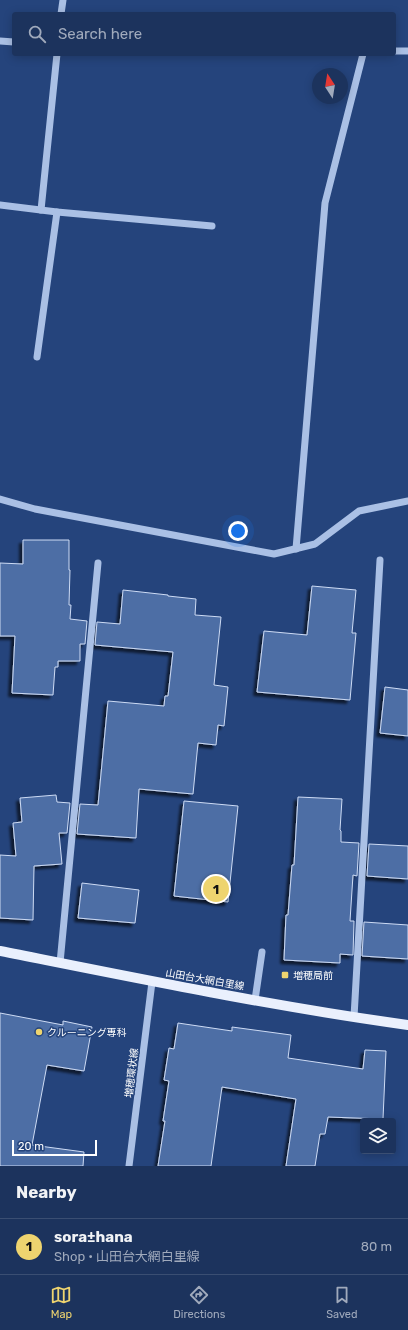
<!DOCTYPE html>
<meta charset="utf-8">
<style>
body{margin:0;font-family:Rubik,"Noto Sans JP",sans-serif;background:#293f66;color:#f1f3f6}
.controls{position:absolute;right:12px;bottom:12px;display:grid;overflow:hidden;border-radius:4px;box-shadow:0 2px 10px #0003}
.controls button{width:36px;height:36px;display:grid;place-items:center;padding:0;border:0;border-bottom:1px solid #3a4e72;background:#1c335d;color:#f1f3f6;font:20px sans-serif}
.compass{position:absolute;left:312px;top:68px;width:36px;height:36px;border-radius:50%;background:#1c335d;box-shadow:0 2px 10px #0003;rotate:348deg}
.scale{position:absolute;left:12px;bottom:10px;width:85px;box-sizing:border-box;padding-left:4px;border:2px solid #fff;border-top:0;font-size:11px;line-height:14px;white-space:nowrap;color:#fff;-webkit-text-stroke:3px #25447c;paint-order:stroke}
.you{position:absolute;left:238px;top:531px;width:14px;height:14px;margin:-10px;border:3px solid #fff;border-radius:50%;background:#1a73e8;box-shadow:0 0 0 6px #1a73e833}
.badge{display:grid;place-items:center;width:26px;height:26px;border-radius:50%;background:#eed46f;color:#111;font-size:13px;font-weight:700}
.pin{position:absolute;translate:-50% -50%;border:2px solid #fff;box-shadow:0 1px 4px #0006}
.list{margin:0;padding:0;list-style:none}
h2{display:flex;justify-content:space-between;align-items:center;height:52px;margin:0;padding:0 16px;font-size:17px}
h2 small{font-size:13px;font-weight:400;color:#a0aabc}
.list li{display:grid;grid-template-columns:26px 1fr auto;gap:12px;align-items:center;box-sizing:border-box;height:56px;padding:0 16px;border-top:1px solid #3a4e72}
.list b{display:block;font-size:15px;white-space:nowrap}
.list p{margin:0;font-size:13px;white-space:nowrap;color:#a0aabc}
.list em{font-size:13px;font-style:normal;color:#a0aabc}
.icon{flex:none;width:22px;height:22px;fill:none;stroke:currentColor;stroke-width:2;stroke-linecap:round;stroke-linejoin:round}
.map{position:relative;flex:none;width:408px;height:1166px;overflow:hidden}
.search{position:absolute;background:#1c335d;box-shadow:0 2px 10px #0003;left:12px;right:12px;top:12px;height:44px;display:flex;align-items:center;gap:10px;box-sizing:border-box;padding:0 14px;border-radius:4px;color:#a0aabc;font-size:15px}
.sheet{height:108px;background:#1c335d}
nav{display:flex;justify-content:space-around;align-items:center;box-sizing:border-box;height:56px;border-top:1px solid #3a4e72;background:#1c335d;font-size:11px;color:#a0aabc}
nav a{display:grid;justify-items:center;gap:2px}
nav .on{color:#eed46f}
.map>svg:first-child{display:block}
</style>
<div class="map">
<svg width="408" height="1166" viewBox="0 0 408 1166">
<defs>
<filter id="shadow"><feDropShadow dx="-3.5" dy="3.5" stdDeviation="1" flood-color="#0009"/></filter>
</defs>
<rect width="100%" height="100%" fill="#25447c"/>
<g fill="#4e6ea5" stroke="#cddbf4" filter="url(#shadow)">
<polygon points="23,540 69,540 69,570 70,570 69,605 71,605 70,619 87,621 85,644 80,644 80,661 58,661 58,667 55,667 53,695 12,693 15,636 0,636 0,563 23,564"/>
<polygon points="312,586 356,590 352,633 356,633 350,700 257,692 264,631 307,635"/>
<polygon points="123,590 168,595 168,596 196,599 195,615 221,617 214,685 228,687 224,726 218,725 216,745 198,743 193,794 139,789 136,838 77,834 80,804 98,805 108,701 164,706 165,696 168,696 173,652 95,645 97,622 120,624"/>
<polygon points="385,687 408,690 408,736 380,733"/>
<polygon points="56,795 57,802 70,803 67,833 59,833 62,864 34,866 33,920 0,918 0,855 16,856 13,823 22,822 20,798"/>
<polygon points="298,797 342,799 340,830 341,831 341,842 359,843 357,876 353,875 350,921 354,921 353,955 340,954 340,963 284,960 286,915 288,915 292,865 294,865"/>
<polygon points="184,801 238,806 228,902 174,896"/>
<polygon points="369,844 408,846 408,879 367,876"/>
<polygon points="82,883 139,890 135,923 78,918"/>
<polygon points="364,922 408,925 408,959 362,956"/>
<polygon points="0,1013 63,1025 63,1021 92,1027 84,1071 47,1065 32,1145 84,1152 83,1166 0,1166"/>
<polygon points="178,1023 232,1031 232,1027 291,1035 288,1058 363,1069 365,1050 386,1051 383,1119 328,1117 325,1134 320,1134 315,1166 286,1166 296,1099 222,1087 211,1166 158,1166 165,1121 163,1121 169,1081 164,1080 169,1048 174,1049"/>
</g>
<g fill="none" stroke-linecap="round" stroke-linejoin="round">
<g stroke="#aac0e5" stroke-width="7">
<polyline points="61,14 63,0"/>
<polyline points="0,41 14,42"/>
<polyline points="394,51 408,51"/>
<polyline points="0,205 57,212 212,226"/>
<polyline points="41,210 57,54"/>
<polyline points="37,357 57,212"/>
<polyline points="0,499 35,509 274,554 315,544 359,511 408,501"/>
<polyline points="296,549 325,203 363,54"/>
<polyline points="60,963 98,563"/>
<polyline points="255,1000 262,952"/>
<polyline points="354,1017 380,560"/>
<polyline points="129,1166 152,982"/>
</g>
<path stroke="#eaf0fd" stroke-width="10" d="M0 951C136 978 271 1006 408 1025"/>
</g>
<g fill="#eed46f" stroke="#25447c" stroke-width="1.5">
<rect x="281" y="971" width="8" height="8" rx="2"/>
<circle cx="39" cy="1032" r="4"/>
</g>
<g text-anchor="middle" stroke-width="3" stroke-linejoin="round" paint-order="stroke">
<g font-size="10" fill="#fff" stroke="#25447c" text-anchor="start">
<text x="293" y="979">増穂局前</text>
<text x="47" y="1036">クルーニング専科</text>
</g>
<g font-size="10" fill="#fff" stroke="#25447c">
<text transform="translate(205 979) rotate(10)" y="4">山田台大網白里線</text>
<text transform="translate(131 1073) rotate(-83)" y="4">増穂環状線</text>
</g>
</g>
</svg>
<div class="controls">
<button><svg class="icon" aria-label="layers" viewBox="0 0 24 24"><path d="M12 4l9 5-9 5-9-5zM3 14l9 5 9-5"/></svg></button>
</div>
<svg class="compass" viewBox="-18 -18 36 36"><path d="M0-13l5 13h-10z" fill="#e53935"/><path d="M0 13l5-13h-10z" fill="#a0aabc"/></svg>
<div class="scale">20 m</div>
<div class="you"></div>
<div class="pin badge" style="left:216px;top:889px">1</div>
<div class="search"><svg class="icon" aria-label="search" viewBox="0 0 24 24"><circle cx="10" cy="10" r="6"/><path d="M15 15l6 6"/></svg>Search here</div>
</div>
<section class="sheet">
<h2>Nearby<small></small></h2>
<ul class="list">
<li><span class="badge">1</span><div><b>sora±hana</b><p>Shop · 山田台大網白里線</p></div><em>80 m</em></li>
</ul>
</section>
<nav>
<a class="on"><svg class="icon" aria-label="map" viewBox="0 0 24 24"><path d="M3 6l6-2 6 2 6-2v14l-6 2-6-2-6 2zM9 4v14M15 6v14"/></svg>Map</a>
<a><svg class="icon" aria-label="directions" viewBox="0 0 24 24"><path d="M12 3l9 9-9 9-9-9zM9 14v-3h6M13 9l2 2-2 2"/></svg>Directions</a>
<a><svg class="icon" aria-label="saved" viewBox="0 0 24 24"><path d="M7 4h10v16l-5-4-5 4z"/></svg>Saved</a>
</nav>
